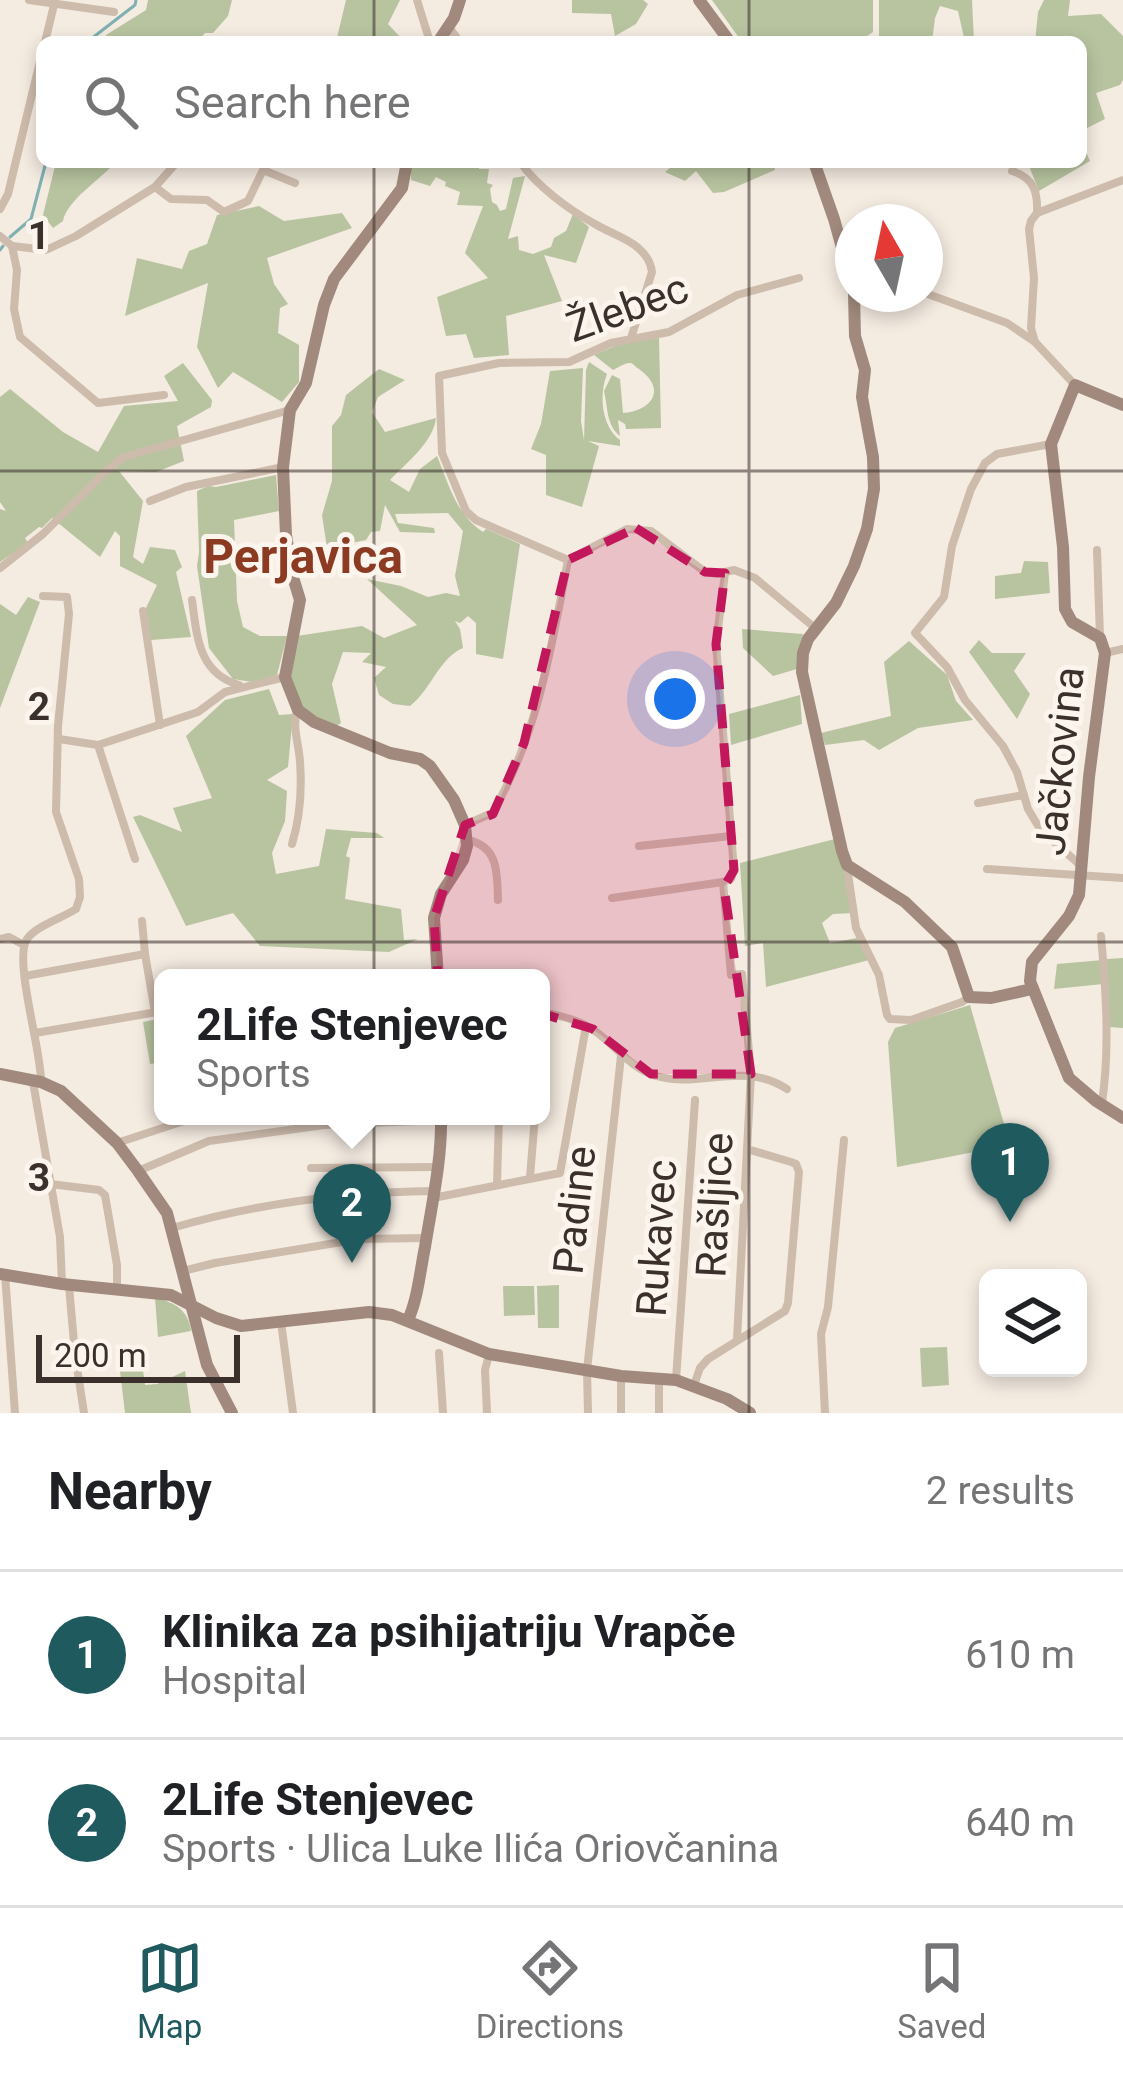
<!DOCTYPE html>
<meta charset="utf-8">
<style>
body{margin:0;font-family:Roboto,sans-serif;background:#f6f6f6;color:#202124}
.controls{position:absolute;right:36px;bottom:36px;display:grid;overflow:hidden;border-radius:18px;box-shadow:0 6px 18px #0003}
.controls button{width:108px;height:108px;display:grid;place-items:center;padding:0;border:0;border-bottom:3px solid #e0e0e0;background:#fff;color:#202124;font:60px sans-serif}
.compass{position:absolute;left:835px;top:204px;width:108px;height:108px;border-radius:50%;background:#fff;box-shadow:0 6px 18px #0003;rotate:351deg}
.scale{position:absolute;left:36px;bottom:30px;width:204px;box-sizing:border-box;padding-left:12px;border:6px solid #3b302b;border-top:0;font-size:33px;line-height:42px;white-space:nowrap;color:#3b302b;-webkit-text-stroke:9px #fbf5ee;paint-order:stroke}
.you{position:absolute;left:675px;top:699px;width:42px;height:42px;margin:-30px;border:9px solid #fff;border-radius:50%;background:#1a73e8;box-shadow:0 0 0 18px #1a73e833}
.badge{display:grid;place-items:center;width:78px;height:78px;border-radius:50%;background:#1f5a5e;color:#fff;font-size:39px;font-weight:700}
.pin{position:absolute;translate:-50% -99px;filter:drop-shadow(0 3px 6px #0008)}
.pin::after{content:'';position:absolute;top:63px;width:42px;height:36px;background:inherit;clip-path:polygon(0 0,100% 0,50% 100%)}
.popup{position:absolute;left:154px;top:969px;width:396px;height:156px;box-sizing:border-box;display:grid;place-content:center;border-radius:18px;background:#fff;filter:drop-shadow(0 3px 9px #0005);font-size:39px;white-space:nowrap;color:#757577}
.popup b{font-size:45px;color:#202124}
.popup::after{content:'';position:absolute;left:50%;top:100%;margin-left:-24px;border:24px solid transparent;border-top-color:#fff}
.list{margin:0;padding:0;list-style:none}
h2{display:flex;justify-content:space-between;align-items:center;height:156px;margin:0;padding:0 48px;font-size:51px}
h2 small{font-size:39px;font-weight:400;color:#757577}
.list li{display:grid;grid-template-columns:78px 1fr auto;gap:36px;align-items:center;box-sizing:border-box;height:168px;padding:0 48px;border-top:3px solid #e0e0e0}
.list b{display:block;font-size:45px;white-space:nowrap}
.list p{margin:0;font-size:39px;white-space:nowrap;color:#757577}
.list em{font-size:39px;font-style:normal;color:#757577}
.icon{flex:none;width:66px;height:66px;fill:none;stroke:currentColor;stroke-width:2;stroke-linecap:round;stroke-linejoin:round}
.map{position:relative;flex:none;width:1123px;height:1413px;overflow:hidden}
.search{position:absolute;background:#fff;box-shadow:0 6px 18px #0003;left:36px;right:36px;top:36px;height:132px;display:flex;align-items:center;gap:30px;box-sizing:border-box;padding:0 42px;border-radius:18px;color:#757577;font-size:45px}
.sheet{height:492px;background:#fff}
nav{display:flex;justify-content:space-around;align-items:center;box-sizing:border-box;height:168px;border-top:3px solid #e0e0e0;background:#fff;font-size:33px;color:#757577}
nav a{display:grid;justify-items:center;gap:6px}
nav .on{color:#1f5a5e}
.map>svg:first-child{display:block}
</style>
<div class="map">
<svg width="1123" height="1413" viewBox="0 0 1123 1413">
<rect width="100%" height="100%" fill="#f4ebe1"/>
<g fill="#b8c4a0">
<polygon points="148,0 232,0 228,16 213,33 205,33 197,42 105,42 106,35 146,10"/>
<polygon points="346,0 400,0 388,24 401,38 396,42 336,42"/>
<polygon points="572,0 643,0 648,4 636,24 615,36 611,14 572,13"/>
<polygon points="712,0 873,0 873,32 858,42 742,42"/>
<polygon points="879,0 972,0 974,42 965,42 958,11 940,6 935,18 932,42 879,42"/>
<polygon points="1044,0 1070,0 1068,16 1101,14 1123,36 1123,80 1120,85 1096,93 1105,119 1081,131 1081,42 1035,42 1038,12"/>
<polygon points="1081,141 1090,161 1039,191 1029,166 1035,168 1047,162 1081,162"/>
<path d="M56 162H116C100 180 67 200 63 221L53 228 43 215Z"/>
<polygon points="411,162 480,162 479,169 489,169 487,183 493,185 490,189 492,202 497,205 500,211 506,209 513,178 525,176 508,239 518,236 519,250 533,254 551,247 554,238 566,231 573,214 589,227 576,263 544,255 562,301 506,316 509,355 474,358 466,334 446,336 437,297 488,278 465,253 483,206 457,205 460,192 445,186 446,182 436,177 430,186 411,180"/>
<polygon points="677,162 774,162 775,170 724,192 713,193 696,171 685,181 665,172"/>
<polygon points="259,206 284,221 342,213 352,228 267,258 274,284 288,304 280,308 278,333 299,345 299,382 282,402 233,372 218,388 197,347 208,283 125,316 137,258 182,269 189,251 207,244 217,215"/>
<path d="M659 338 661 428 626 429 625 424 618 420 620 436C606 425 608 407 604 391L612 375 620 379 623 413C651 411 668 390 639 369 636 368 634 364 631 363 626 362 617 368 613 370L594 355 622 343Z"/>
<path d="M589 362 607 374C599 394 601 426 620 440V446L588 441 599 446 582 507 546 495V455L531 449 541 424 550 371 583 368 581 421 584 440 586 370Z"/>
<polygon points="183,363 212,400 211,407 177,426 184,461 156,472 119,471 143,501 133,557 143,564 150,547 175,550 182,567 176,572 191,637 151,640 146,608 157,585 120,566 120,536 115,531 100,557 52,518 42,528 39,527 25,538 28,543 0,562 0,509 6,511 0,502 0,397 10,389 63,432 98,452 124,406 178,401 164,376"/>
<path d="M379 369 405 380 378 397 372 412 385 432 436 418C433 443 406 463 390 480L409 492 420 469 437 456C449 485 456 514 483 532L486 529 520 544 503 659 476 654V623L468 616 460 623 455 621 460 629 463 648C439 658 431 690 410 706L393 704 379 695 374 678 386 667 362 662 371 653 343 652 332 684 341 723 335 727 300 708 288 678 297 636 362 626 384 638 417 625 367 579 401 586 428 597 446 593 460 596 455 576 463 531 448 513 395 514 398 523 434 528 435 533 400 532 385 505 380 531 371 532 366 540 327 548 322 515 332 481V426L341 415 346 395Z"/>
<polygon points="276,475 279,511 234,520 237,601 243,627 260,636 287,636 277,675 252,682 233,679 209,648 197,566 199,552 197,491 208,486 216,487"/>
<polygon points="1024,561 1048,562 1050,593 995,599 995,576 1021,573"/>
<polygon points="28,597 40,602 0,708 0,604 16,615"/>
<polygon points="742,629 803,634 797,669 773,676 743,648"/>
<polygon points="979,640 992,653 1026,653 1014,671 1030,694 1017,719 969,652"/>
<polygon points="909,641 947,675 956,701 973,720 918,728 879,750 864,740 825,745 821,733 891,716 884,662"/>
<polygon points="269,689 279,715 293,714 288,767 267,780 287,791 285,821 272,853 276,874 319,866 326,829 377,833 384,838 351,838 346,856 350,858 345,899 401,909 404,940 418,939 389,952 260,946 233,913 186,926 133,817 140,815 182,832 173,808 212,798 186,736 225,700"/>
<polygon points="800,695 802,724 731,745 729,714"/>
<polygon points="835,839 847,874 853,913 833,914 822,923 830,943 857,938 869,960 766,987 763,943 745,946 740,863"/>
<polygon points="1123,958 1123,1028 1108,1027 1107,959"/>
<polygon points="1103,960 1103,984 1054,989 1057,964"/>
<polygon points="970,1005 1010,1145 897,1167 888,1042 895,1028"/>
<polygon points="163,1018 163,1062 150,1064 143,1022"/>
<polygon points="559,1285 559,1328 538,1328 537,1286"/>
<polygon points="503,1286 534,1286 535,1315 504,1316"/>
<path d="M155 1298C175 1302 188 1310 191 1331L158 1337Z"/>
<polygon points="117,1346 140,1348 145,1385 157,1384 185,1371 191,1413 125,1413"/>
<polygon points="947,1347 949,1385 922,1387 920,1348"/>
</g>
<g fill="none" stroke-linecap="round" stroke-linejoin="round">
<g stroke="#7fb0b2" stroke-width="3">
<polyline points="87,42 135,5 136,0"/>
<polyline points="10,237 31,219 46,162"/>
<polyline points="0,250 3,246"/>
</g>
<g stroke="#cdbbac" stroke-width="8">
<polyline points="29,0 114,12"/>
<polyline points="417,0 430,42"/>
<polyline points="449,27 460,42"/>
<polyline points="45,42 54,5"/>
<path d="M520 162C537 186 569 210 595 224 616 237 648 243 652 272L631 338"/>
<path d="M1012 171C1034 178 1038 192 1037 213"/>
<polyline points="155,187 171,199 207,200 224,212 248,201 263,170 295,183"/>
<polyline points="0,209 8,194 42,53"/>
<polyline points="0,236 12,246 46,250 76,236 155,187 177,162"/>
<polyline points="12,246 17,270 14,309 20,337 98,403 164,395"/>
<polyline points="799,278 737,295 669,332 611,343 569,362 499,363 439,376 442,453 466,511 476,520 568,560 627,529 651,531 705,572 717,574 734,570 755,578 815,628"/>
<polyline points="925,293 1007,323 1035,342 1075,385"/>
<polyline points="1035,342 1031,328 1034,278 1029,229 1031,221 1037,213 1123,180"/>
<polyline points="1051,444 997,454 985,463 971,489 952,546 944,597 915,633 947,667 965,700 1003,746 1017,772 1028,809 1040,829 1080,865"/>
<polyline points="150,501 186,487 283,467"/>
<polyline points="1097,550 1100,637"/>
<polyline points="0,568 43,534 105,472 124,457 290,410"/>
<polyline points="725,573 716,644 734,870 731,879 723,882 731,975 742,974 751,1074 737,1339"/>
<path d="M192 600C197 636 198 673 239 685"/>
<polyline points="143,611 160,725"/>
<polyline points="1105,653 1123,649"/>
<polyline points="59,739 98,745 198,712 225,692 285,677"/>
<polyline points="98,745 135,859"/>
<polyline points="978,803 1024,795"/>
<path d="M465 825 492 813C537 738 552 645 568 560"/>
<path d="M468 840C499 847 497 873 498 900"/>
<path d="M292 844C300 818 302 789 300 762 299 744 292 728 297 711"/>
<polyline points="639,846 731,836"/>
<polyline points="847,867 856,928 879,975 887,1015 890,1019 911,1020 962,1002 969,997"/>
<polyline points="987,869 1123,878"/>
<polyline points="612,898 723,882"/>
<polyline points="142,921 145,954 155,1012"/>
<path d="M1101 936C1106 991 1110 1048 1102 1103"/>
<polyline points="0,939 9,937 24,945"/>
<polyline points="25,976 145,954"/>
<path d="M541 1011C558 1016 581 1020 595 1031 616 1046 630 1068 656 1076 702 1089 742 1060 787 1089"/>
<polyline points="35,1033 163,1011"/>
<polyline points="541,1051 545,1012"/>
<polyline points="33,1082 60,1237 62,1284"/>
<path d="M41 1082C42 1052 13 960 27 939 36 926 62 918 76 909L80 897 79 879 56 812 58 726 69 614 67 597 43 596"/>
<polyline points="117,1143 199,1116"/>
<polyline points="311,1168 437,1167"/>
<polyline points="138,1171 209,1141 324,1125 440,1120"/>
<polyline points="530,1177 535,1116"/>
<polyline points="50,1184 99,1190 105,1195 117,1265 117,1289"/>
<polyline points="497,1184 499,1116"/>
<polyline points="433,1198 560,1173 586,1026"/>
<path d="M172 1228C258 1203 345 1192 434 1191"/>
<polyline points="183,1271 215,1263 360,1239 426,1238"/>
<polyline points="5,1274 15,1413"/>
<polyline points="69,1286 75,1354 84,1413"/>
<polyline points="281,1322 293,1413"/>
<polyline points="439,1353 443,1413"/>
<polyline points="621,1377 621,1413"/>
<polyline points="676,1380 695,1100"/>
<polyline points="694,1385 700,1368 708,1359 785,1311 788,1303 799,1172 796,1164 791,1162 747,1149"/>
<polyline points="487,1413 485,1370 489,1355"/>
<polyline points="588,1413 587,1370 621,1056"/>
<polyline points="659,1413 659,1379"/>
<polyline points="825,1413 821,1334 828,1307 844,1140"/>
</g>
<g stroke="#a18a7d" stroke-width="12">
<polyline points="699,0 730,42"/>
<polyline points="438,42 454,18 460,0"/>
<polyline points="407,162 402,188 334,279 324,305 306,383 290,410 283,467 286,535 292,574 300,600 285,677 298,710 314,722 390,753 420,759 430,766 454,800 465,825 467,846 463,860 441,894 434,918 438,978"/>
<polyline points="814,162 834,219 853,287"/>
<polyline points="854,294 855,336 865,370 862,397 873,457 874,489 867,529 854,566 836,603 808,639 803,653 802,672 842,851 847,865 905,902 952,947 969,997 991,998 1032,989"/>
<polyline points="1123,405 1075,385 1051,444 1063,547 1065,609 1072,622 1100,638 1105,653 1089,777 1079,895 1069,916 1032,962 1030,981 1069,1078 1096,1101 1123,1118"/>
<polyline points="0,1074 41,1082 61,1091 117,1143 138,1171 167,1213 207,1365 232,1413"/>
<polyline points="0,1274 62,1284 171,1295 216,1318 241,1326 369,1312 392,1315 489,1354 621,1376 676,1380 727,1399 750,1413"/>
<path d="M408 1320C418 1298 420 1271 425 1247 432 1203 442 1160 441 1116"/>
</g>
</g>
<path fill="#c2185b" fill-opacity="0.2" stroke="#c2185b" stroke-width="9" stroke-dasharray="24 15" stroke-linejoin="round" d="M636 528 705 572 725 573 716 644 734 870 724 887 751 1074H651L593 1029 438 982 434 918 465 825 493 814 524 743 568 560Z"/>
<path fill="none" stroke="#3b302b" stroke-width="3" stroke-opacity="0.55" d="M374 0V42M749 0V42M374 162V1413M749 162V1413M0 471H1123M0 942H1123"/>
<g text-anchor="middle" stroke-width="10" stroke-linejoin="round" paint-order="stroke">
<g font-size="42" fill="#3b302b" stroke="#fbf5ee">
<text transform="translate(627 307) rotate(-20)" y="15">Žlebec</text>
<text transform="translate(1059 761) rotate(-84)" y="15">Jačkovina</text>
<text transform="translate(714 1205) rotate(-87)" y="15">Rašljice</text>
<text transform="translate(574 1210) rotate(-84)" y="15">Padine</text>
<text transform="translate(656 1238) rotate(-86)" y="15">Rukavec</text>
</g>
<g font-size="48" font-weight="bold" fill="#8c3b22" stroke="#fbf5ee">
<text x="303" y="573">Perjavica</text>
</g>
</g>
<g font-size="39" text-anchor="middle" font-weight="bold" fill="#3b302b" stroke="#fbf5ee" stroke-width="10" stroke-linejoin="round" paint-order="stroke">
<text x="39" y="249">1</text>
<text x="39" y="720">2</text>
<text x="39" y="1191">3</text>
</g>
</svg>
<div class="controls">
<button><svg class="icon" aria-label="layers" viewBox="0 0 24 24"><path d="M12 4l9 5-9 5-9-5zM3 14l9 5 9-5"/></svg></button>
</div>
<svg class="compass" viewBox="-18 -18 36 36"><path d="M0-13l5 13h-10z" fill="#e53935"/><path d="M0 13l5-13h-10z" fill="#757577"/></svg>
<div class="scale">200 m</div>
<div class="you"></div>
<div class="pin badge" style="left:1010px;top:1222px">1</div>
<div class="pin badge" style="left:352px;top:1263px">2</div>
<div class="popup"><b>2Life Stenjevec</b>Sports</div>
<div class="search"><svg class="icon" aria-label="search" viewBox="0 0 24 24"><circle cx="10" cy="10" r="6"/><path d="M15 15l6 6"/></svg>Search here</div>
</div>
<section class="sheet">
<h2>Nearby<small>2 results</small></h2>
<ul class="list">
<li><span class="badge">1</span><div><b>Klinika za psihijatriju Vrapče</b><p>Hospital</p></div><em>610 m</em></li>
<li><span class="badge">2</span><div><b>2Life Stenjevec</b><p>Sports · Ulica Luke Ilića Oriovčanina</p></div><em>640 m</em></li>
</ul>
</section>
<nav>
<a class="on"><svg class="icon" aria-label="map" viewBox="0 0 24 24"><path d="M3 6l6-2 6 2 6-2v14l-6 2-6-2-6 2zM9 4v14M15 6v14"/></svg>Map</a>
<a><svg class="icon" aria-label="directions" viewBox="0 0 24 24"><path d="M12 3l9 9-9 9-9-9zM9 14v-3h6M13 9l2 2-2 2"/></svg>Directions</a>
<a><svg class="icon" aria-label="saved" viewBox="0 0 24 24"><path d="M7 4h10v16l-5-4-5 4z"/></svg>Saved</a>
</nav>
